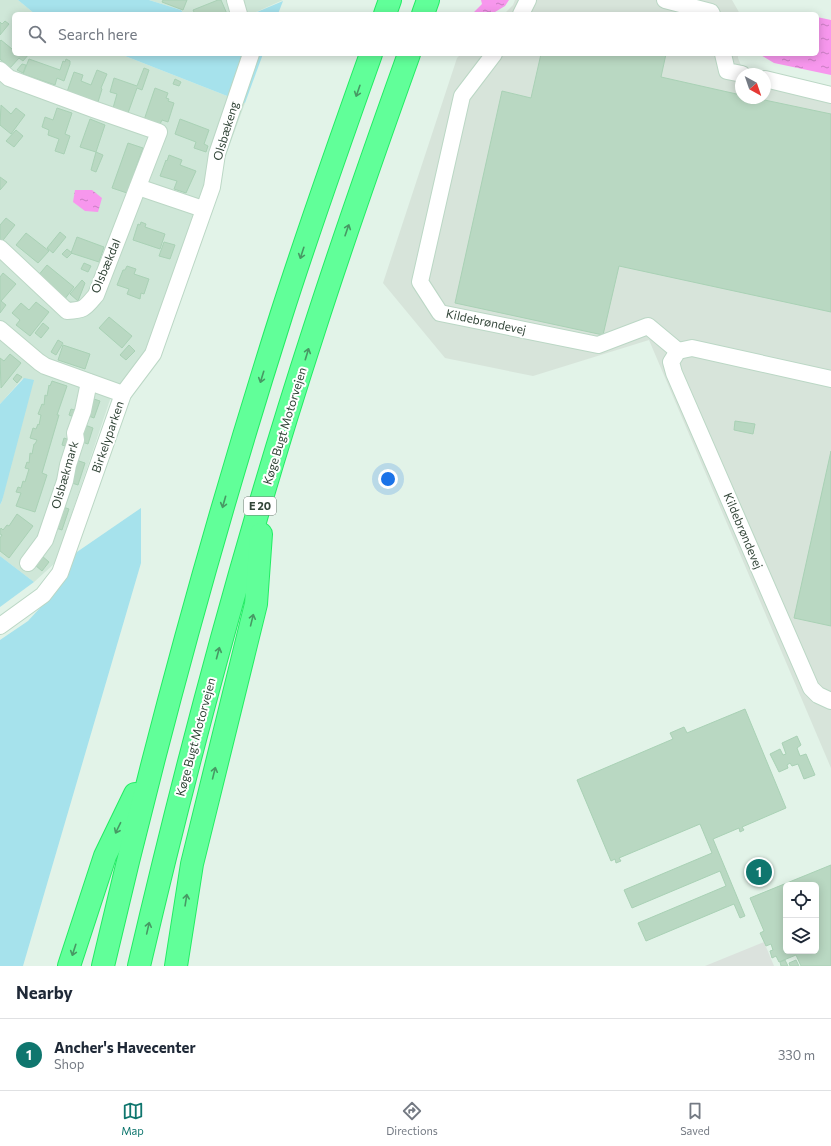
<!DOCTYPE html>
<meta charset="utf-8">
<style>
body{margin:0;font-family:Commissioner,sans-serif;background:#f6f6f7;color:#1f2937}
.controls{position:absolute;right:12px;bottom:12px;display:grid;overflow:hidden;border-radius:6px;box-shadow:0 2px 10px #0003}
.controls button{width:36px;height:36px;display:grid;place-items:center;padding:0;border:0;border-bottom:1px solid #e0e1e3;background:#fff;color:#1f2937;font:20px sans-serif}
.compass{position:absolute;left:735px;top:68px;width:36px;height:36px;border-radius:50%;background:#fff;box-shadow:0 2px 10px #0003;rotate:140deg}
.you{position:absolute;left:388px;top:479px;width:14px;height:14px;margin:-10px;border:3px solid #fff;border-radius:50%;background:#1a73e8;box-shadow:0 0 0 6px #1a73e833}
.badge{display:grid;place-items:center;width:26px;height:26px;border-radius:50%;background:#0f766e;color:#fff;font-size:13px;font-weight:700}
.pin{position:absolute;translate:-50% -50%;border:2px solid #fff;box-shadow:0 1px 4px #0006}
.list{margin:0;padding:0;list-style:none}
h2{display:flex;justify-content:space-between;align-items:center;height:52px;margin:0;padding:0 16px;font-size:17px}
h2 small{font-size:13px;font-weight:400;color:#747a83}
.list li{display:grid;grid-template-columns:26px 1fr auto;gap:12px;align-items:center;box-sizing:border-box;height:72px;padding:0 16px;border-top:1px solid #e0e1e3}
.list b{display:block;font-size:15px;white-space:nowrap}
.list p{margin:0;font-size:13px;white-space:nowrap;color:#747a83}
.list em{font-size:13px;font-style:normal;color:#747a83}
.icon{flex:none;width:22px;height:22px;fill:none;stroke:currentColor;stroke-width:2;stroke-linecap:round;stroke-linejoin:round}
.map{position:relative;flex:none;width:831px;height:966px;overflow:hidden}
.search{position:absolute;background:#fff;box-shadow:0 2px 10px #0003;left:12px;right:12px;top:12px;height:44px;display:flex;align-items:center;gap:10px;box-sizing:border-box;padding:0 14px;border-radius:6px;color:#747a83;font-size:15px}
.sheet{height:124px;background:#fff}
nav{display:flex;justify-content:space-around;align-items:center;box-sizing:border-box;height:56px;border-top:1px solid #e0e1e3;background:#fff;font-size:11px;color:#747a83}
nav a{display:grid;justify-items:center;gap:2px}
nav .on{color:#0f766e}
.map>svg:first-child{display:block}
</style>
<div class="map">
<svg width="831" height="966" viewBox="0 0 831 966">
<defs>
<pattern id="water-ripples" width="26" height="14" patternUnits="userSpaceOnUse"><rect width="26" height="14" fill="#f797ed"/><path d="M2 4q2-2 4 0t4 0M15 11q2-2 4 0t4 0" fill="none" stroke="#c97dc1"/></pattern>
</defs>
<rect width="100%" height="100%" fill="#e2f3e8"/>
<g fill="#cfe7d8">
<polygon points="0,0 18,0 35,14 14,14 14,54 120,54 245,103 148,367 114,388 55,563 34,582 0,556 0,505 2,501 23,378 0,404"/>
<polygon points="149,0 283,0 252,14 184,14 181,10"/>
</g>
<g fill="#d7e4da" fill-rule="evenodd">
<polygon points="515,0 732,0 740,14 504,14 513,5"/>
<path d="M461 54H738V58L742 68 831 89V768L649 340 533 376 445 358 383 283 457 58ZM741 74H765V98H741Z"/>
</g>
<g fill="#a6e2ec">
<polygon points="18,0 149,0 181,10 184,14 35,14"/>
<polygon points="283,1 278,14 252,14"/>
<polygon points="120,54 263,54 245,103"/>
<polygon points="24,378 34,380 2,501 0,505 0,404"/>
<polygon points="141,508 141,563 23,966 0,966 0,640 28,621 61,585 74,554"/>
<polygon points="0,556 34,582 0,607"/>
</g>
<polygon fill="#dbe2dd" points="764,942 774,966 705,966"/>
<g fill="url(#water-ripples)">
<polygon points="481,0 509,0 505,6 495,12 495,14 472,14 482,4"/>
<polygon points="817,17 831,20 831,75 774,63 759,54 817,54"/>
<polygon points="75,190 92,190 102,198 98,212 85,211 73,202"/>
</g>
<g fill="#b9d8c2" stroke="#a9d1b5" fill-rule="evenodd">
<polygon points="163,0 187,0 183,10 162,2"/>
<polygon points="218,0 221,0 227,14 195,14 193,10"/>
<polygon points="5,21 9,24 0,35 0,22 2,24"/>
<polygon points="1,40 12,49 14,46 14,54 29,54 23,61 19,58 10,68 0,59 0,41"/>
<polygon points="541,54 666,54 661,77 741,95 741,98 755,98 831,114 831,312 619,266 603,335 455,303 502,91 531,98"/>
<polygon points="29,59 60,70 63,61 65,62 66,59 70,61 70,64 64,81 57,78 55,85 23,74"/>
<polygon points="22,64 26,65 23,73 17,70"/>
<polygon points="144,68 149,70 142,90 137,88 128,113 113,108 117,94 110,92 114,78 137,86"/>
<polygon points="97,70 107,74 101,88 102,89 98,102 67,92 74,72 83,75 81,81 91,85"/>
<polygon points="175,79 181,82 179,86 173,84"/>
<polygon points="155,88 168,93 166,98 169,99 168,101 174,103 168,122 162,120 159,126 144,120"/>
<polygon points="1,105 11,114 16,108 25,115 11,134 0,125"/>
<polygon points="57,108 72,113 65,134 70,136 64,154 55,151 59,139 48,135 49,130 42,127 45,117 53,120"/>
<polygon points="90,119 105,125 96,152 80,147"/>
<polygon points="180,119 209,130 204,144 208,146 206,152 194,148 196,142 175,134"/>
<polygon points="16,130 23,136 14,147 6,141"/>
<polygon points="128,143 143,148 135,170 136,172 134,174 127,193 112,188"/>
<polygon points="96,152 103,155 96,172 91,170"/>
<polygon points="169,155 182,160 180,165 196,171 186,193 174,189 177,181 160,176 166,160 167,161"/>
<polygon points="0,177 7,182 0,190"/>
<polygon points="6,218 15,225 0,244 0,225"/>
<polygon points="141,222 146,224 145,227 165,234 160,249 133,240 138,224 140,225"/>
<polygon points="60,232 66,237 53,253 47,248"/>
<polygon points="26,233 49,251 38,263 16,245"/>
<polygon points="77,237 104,247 99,262 71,253"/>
<polygon points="164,242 175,245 170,259 159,256"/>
<polygon points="67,249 72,253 67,258 62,254"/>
<polygon points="84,263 91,266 88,272 81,269"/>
<polygon points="47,265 74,287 64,300 37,277"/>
<polygon points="127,266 136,269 134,274 149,279 144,294 141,293 140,299 127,294 129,289 117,285 123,270 125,270"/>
<polygon points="3,273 16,284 1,301 6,305 0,313 0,277"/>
<polygon points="82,280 85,283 78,301 70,294"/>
<polygon points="36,302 49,312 30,336 16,325 20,320 12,313 21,303 29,310"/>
<polygon points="109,317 132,336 122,348 99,328"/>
<polygon points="43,323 49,328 41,338 35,333"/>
<polygon points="58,340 63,343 56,355 51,352"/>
<polygon points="63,345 90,354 85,369 58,360"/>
<polygon points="129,345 135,351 126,360 120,355"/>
<polygon points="10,354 21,363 1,388 0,358 4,361"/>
<polygon points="17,374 22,377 17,383 13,379"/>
<polygon points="52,381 67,386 57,415 59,415 42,473 47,475 35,512 16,506 21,493 16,492 18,487 21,488 23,481 25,482 29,469 25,468 27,462 29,463 30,453 32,454 34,444 35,444 37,440 30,438 33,428 36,429 38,424 39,425 41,415 38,414 42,404 44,405 45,395 47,396 49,385 50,386"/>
<polygon points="91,398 100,401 94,418 86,415"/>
<polygon points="71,409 78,411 76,418 69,415"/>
<polygon points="735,421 755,424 753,434 734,430"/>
<polygon points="85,425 93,428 88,444 79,441"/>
<polygon points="64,438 70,440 68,447 62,445"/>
<polygon points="831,451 831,626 794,618"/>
<polygon points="76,460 85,463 78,485 69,482"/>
<polygon points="60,506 69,509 62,530 53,527"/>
<polygon points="17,514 33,526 9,558 0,551 0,538 2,535 0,534 0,530 1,528 3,530 7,525 9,526"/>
<polygon points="42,556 49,562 42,571 35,565"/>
<polygon points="745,709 786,808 742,827 744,830 740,832 739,828 713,839 745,916 740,918 734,904 646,941 638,923 726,886 720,871 632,908 624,890 712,853 700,824 619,858 621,861 616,863 615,859 611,861 577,780 673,739 670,733 684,727 687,733"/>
<polygon points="797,736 801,745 797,748 800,756 806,754 815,775 804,779 798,764 792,766 790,763 787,765 788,768 779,772 770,754 780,749 783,755 786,754 782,743"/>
<path d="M831 865V966H801L796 955 779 962 776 956 772 958 770 951 773 950 771 944 766 946 760 933 764 931 750 898ZM786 885H816V951H786Z"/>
<polygon points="785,960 788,966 781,966 780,962"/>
<polygon points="796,960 799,966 790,966 789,963"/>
</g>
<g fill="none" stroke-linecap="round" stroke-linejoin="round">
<defs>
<g id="minor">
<polyline points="235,0 239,14"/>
<polyline points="665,0 711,12 712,14"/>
<polyline points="521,14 528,0"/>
<polyline points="494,54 462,96 420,282 440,313 598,345 648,326 678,351"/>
<polyline points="723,54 727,71 742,74"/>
<path d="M0 70 9 78 93 109 159 132 96 295C85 308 85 310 67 311L0 248"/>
<polyline points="765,79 831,95"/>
<polyline points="138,187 203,209"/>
<polyline points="0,329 39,362 45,366 123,394"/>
<polyline points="831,379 692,348 678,351 671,362 674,373 811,688 818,695 831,701"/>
<polyline points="28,563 45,540 65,481 68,465 76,440 75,433 83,411 89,382"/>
<polyline points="0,626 43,595 60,573 123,394 153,354 212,187 217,154 251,54"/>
</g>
<g id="highway">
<polyline points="385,14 390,0"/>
<polyline points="423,14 428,0"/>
<polyline points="69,966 105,856 135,794"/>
<path d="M103 966C154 747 213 530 281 316 309 228 340 141 371 54"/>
<path d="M139 966C189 752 246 539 314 330 344 237 376 146 409 54"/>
<polyline points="176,966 192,864 256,604 261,534"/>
</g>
</defs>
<use href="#minor" stroke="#bbd7c5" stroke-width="18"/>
<use href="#highway" stroke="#22ec64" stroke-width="24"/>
<use href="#minor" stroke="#fff" stroke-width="16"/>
<use href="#highway" stroke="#61ff99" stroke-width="22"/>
</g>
<defs><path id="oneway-shaft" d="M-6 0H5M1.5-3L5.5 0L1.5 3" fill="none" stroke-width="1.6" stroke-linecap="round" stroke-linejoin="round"/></defs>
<g stroke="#479964">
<use href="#oneway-shaft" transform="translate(358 91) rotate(109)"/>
<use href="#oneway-shaft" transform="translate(347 230) rotate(-71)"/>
<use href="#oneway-shaft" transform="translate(302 253) rotate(108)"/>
<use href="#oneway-shaft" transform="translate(307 354) rotate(-73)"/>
<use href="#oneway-shaft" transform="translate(262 377) rotate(107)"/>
<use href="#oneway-shaft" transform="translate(224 502) rotate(106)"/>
<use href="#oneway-shaft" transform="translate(252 620) rotate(-76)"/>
<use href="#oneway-shaft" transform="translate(218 653) rotate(-75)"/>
<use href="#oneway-shaft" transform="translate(214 773) rotate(-76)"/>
<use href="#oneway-shaft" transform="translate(118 828) rotate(116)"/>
<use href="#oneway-shaft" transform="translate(186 900) rotate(-81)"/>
<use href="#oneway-shaft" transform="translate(148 928) rotate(-77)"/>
<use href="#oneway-shaft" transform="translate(74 950) rotate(108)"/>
</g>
<g text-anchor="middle" stroke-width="4" stroke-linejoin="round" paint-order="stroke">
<rect fill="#fff" stroke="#707d74" stroke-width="1" x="244" y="497" width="32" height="18" rx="3"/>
<g font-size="11" font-weight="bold" fill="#324538">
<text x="260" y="510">E 20</text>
</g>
<g font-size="12" fill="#324538" stroke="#fff">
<text transform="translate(226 131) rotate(-73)" y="4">Olsbækeng</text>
<text transform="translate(106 266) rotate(-67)" y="4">Olsbækdal</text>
<text transform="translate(486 322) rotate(12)" y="4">Kildebrøndevej</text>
<text transform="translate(285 426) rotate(-73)" y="4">Køge Bugt Motorvejen</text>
<text transform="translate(108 437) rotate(-71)" y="4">Birkelyparken</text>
<text transform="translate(65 475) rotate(-74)" y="4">Olsbækmark</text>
<text transform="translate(743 531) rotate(67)" y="4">Kildebrøndevej</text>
<text transform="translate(196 737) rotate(-75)" y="4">Køge Bugt Motorvejen</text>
</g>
</g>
</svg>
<div class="controls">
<button><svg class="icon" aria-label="locate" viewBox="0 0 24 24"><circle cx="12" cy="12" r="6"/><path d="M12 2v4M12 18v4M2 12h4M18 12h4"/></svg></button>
<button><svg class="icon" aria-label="layers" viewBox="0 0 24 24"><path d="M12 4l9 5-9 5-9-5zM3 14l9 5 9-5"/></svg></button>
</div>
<svg class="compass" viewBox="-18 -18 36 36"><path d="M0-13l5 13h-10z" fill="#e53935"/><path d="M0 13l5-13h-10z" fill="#747a83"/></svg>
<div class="you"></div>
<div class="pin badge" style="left:759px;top:872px">1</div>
<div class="search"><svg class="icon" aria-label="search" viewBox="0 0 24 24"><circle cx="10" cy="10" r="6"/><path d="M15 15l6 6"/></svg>Search here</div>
</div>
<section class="sheet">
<h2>Nearby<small></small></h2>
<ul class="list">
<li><span class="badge">1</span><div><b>Ancher's Havecenter</b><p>Shop</p></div><em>330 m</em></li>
</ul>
</section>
<nav>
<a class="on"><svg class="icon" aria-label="map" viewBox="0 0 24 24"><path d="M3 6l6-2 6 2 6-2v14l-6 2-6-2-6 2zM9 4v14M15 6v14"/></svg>Map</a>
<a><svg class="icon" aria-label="directions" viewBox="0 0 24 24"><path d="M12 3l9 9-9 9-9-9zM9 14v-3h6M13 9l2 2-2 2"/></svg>Directions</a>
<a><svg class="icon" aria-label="saved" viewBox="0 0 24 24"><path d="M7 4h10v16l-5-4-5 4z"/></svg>Saved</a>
</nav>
